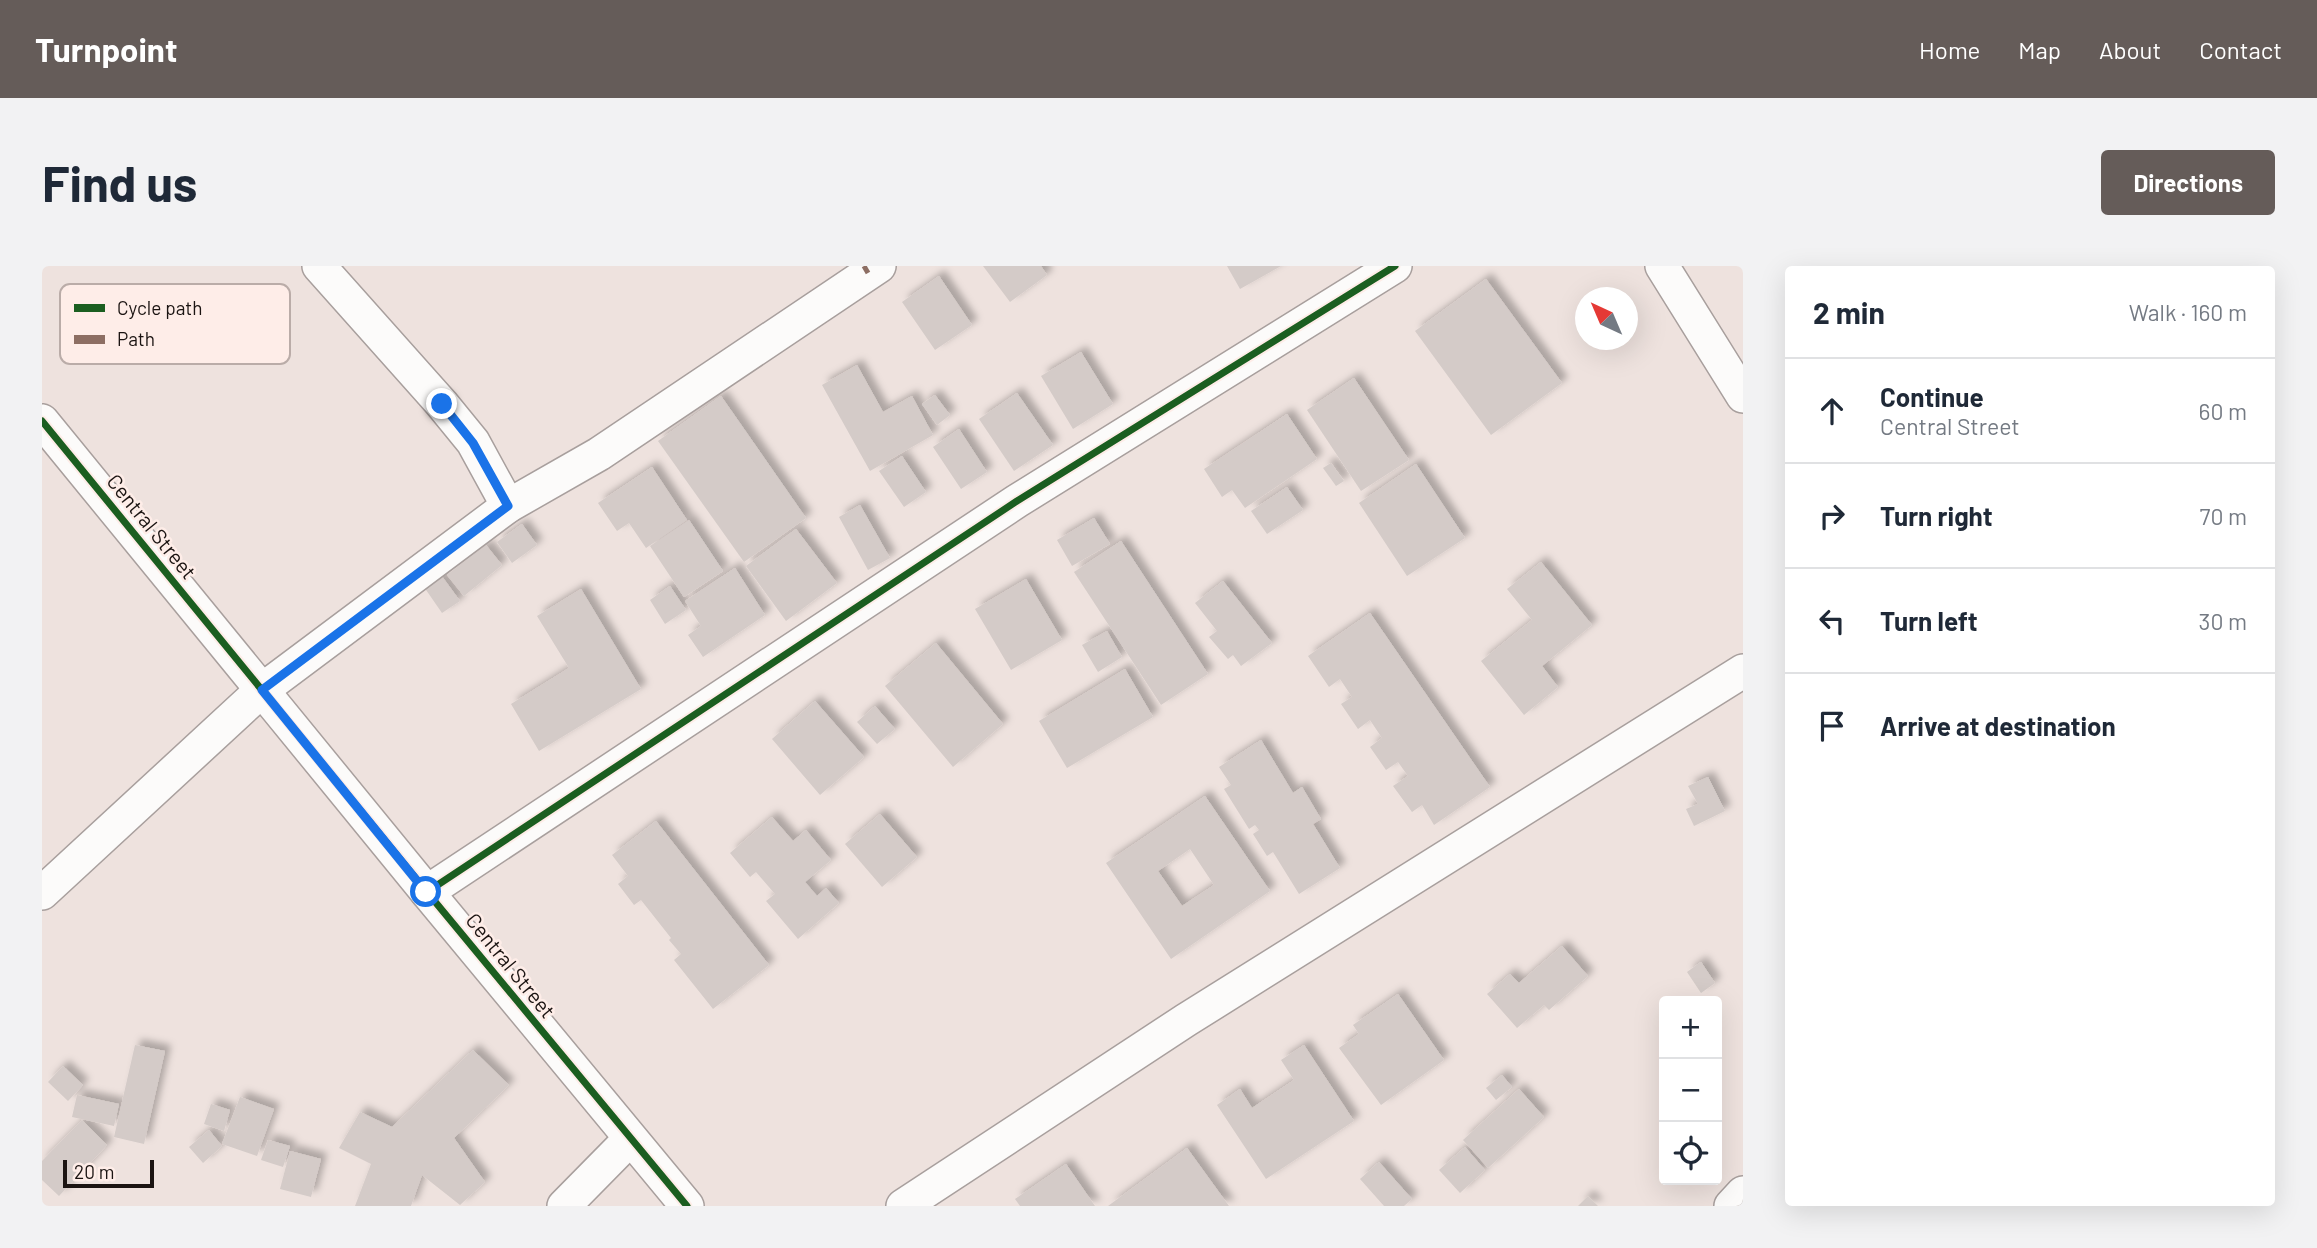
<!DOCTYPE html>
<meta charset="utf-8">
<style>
body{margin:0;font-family:Barlow,sans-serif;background:#f2f2f3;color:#1f2937}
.controls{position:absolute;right:21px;bottom:21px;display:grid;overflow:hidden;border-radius:7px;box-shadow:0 7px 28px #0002}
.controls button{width:63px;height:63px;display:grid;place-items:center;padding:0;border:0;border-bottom:2px solid #e0e1e3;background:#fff;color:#1f2937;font:35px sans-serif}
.compass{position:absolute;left:1533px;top:21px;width:63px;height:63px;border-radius:50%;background:#fff;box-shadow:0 7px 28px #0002;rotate:316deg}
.scale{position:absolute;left:21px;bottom:18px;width:91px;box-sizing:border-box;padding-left:7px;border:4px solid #1b1412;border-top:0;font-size:19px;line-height:24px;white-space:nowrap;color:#1b1412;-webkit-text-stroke:5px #feede8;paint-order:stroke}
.stop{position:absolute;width:21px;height:21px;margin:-16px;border:5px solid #1a73e8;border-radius:50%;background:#fff}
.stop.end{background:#1a73e8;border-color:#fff;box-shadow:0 2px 7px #0008}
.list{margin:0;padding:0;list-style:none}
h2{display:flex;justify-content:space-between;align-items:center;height:91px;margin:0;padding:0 28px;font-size:30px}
h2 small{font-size:23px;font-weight:400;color:#747a83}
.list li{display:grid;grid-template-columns:46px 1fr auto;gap:21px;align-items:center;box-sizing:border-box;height:105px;padding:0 28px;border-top:2px solid #e0e1e3}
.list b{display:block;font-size:26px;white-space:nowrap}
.list p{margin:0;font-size:23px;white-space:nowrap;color:#747a83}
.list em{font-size:23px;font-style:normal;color:#747a83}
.icon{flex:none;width:38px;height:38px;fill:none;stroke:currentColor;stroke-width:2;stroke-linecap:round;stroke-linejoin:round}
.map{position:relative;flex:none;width:1701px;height:940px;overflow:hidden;border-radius:7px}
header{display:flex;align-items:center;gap:42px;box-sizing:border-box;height:98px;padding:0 35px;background:#655c59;color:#fff}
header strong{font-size:33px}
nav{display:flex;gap:38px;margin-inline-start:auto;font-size:24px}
.intro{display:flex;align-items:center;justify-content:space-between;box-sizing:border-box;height:168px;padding:0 42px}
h1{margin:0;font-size:49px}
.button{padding:18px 32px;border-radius:7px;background:#655c59;color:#fff;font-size:24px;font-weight:700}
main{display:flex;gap:42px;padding:0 42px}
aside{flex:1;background:#fff;border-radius:7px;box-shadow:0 7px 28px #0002}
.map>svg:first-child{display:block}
</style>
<header>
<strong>Turnpoint</strong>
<nav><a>Home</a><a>Map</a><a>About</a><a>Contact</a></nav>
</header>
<div class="intro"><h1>Find us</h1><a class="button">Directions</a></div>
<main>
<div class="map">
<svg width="1701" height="940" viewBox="0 0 1701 940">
<defs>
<filter id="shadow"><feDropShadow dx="6" dy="-6" stdDeviation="3.5" flood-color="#0004"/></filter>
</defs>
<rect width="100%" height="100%" fill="#eee2de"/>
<g fill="#d4cbc8" fill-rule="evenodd" filter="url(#shadow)">
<polygon points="941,0 999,0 1005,9 968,36"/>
<polygon points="1185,0 1239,0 1198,23"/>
<polygon points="897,10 930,59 893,84 860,36"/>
<polygon points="1444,13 1520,117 1449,169 1373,65"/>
<polygon points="1039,86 1071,138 1031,163 999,110"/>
<polygon points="815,99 841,146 870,130 891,169 828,205 780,119"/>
<polygon points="1312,112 1367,194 1319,225 1265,144"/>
<polygon points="975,127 1011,179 972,205 937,153"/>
<polygon points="893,129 908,149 895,159 880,138"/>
<polygon points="679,130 764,252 702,296 616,175"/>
<polygon points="1245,148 1275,193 1203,242 1190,224 1180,231 1162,203"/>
<polygon points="917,163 945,206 919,223 891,181"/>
<polygon points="860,190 884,226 862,241 837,205"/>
<polygon points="1289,197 1302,215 1294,220 1281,202"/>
<polygon points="1374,198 1423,272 1365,310 1317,237"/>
<polygon points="610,201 645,254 604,282 587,257 575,265 556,237"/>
<polygon points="1245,221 1261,244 1225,268 1209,245"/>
<polygon points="818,239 848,292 826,304 797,251"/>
<polygon points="1052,252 1068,278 1030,300 1015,274"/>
<polygon points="647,254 681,305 642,331 608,280"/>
<polygon points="480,258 495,279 470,297 455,276"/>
<polygon points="754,263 795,317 744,355 704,300"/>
<polygon points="1079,275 1166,408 1119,439 1032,306"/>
<polygon points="444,279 460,299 422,330 405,309"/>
<polygon points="1499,296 1550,359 1500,400 1516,421 1482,449 1439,395 1490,354 1465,323"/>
<polygon points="693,302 723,349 661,391 646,369 659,360 643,335"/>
<polygon points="399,309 418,335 400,347 382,321"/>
<polygon points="984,313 1020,374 969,404 933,343"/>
<polygon points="1181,315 1230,377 1199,400 1191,389 1186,393 1167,371 1175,365 1153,337"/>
<polygon points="628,320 644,344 623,358 608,334"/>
<polygon points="539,323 599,423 497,485 469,438 527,402 495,350"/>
<polygon points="1328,347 1448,521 1392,559 1380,539 1370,546 1351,520 1366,510 1356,496 1344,504 1328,481 1340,472 1328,454 1316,463 1299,438 1310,431 1298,413 1287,421 1266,390"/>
<polygon points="1065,365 1080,391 1056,406 1040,379"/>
<polygon points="894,377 961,458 911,501 843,420"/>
<polygon points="1083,403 1111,451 1025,502 997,455"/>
<polygon points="773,435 822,491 778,529 730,473"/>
<polygon points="833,440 853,463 835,478 815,456"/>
<polygon points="1219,474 1251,527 1260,521 1279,553 1271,558 1298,602 1257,628 1231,586 1225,590 1211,568 1217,564 1213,559 1207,563 1182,523 1189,519 1177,501"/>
<polygon points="1666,511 1683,545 1652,560 1644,543 1656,538 1646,520"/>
<path d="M1163 530 1228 625 1129 693 1064 597ZM1148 583 1172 619 1140 640 1116 605Z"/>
<polygon points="838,548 875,591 840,621 803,578"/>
<polygon points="730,551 751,575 764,564 789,594 763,616 775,630 784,622 797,637 756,673 724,635 733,628 714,606 708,611 688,587"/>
<polygon points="614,555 727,699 671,743 632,694 639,688 627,674 629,672 599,634 592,639 576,618 586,610 570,589"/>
<polygon points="1520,680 1546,710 1507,744 1502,739 1475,762 1445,728 1468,708 1477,717"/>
<polygon points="1659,696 1673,717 1659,727 1645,706"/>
<polygon points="1356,728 1402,794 1339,839 1297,782 1317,768 1311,759"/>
<polygon points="93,779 123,785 102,878 72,871"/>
<polygon points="1262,779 1312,855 1224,913 1175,839 1198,823 1210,842 1252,814 1239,794"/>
<polygon points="431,784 467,819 412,872 443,916 418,939 380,909 369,940 313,940 329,898 297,882 318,846 350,861"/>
<polygon points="21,800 41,819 26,835 6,816"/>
<polygon points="1460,809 1470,821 1454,834 1444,822"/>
<polygon points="1477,823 1502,851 1446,902 1421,874"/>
<polygon points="35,829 77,838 72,860 30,851"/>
<polygon points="198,831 232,843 215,890 180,878"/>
<polygon points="169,838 188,844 182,865 162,858"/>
<polygon points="40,854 65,879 17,930 0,914 0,895"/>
<polygon points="167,864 180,880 161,897 147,881"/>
<polygon points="226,874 248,880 241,901 219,894"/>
<polygon points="1423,881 1443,904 1418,927 1397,904"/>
<polygon points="1145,882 1187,940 1066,940"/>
<polygon points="248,885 279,893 269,931 238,923"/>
<polygon points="1337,896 1370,933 1362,940 1342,940 1318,913"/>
<polygon points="1024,898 1053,940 978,940 973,933"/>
<polygon points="1546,930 1556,940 1536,940"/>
</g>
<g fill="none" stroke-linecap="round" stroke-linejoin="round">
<defs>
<g id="minor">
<polyline points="277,0 400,138 431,176 466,240"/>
<polyline points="1620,0 1701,130"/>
<polyline points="0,155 385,626 645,940"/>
<polyline points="385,626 975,235 1353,0"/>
<polyline points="0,627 220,424 466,240 557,188 837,0"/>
<polyline points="522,940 588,873"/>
<polyline points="861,940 1144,754 1701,405"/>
<polyline points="1689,940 1701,927"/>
</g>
</defs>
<use href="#minor" stroke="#a89f9d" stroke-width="36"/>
<use href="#minor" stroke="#fcfbfa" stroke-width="33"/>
<polyline stroke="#8d6e63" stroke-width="5" stroke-dasharray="10 5" stroke-linecap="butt" points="822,0 826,7"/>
<defs>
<g id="cycleway">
<polyline points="0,155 385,626 645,940"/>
<polyline points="385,626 975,235 1353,0"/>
</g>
</defs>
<use href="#cycleway" stroke="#feede8" stroke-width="11"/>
<use href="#cycleway" stroke="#1b5e20" stroke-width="7"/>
</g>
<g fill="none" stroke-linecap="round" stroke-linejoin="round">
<polyline stroke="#1a73e8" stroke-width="9" points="384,626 220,424 466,240 431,177 400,138"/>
</g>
<g text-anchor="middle" stroke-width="5" stroke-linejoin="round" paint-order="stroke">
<g font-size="21" fill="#1b1412" stroke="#feede8">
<text transform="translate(109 261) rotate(51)" y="7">Central Street</text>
<text transform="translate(468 700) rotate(51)" y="7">Central Street</text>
</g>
</g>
<rect x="18" y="18" width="230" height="80" rx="10" fill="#feede8" stroke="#baaca8" stroke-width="2"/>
<rect x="32" y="38" width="31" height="8" fill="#1b5e20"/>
<rect x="32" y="69" width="31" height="9" fill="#8d6e63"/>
<g font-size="19" fill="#1b1412">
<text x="75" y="49">Cycle path</text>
<text x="75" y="80">Path</text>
</g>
</svg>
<div class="controls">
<button>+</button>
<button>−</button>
<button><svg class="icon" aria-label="locate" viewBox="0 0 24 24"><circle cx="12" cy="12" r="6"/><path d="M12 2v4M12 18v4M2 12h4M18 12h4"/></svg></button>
</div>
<svg class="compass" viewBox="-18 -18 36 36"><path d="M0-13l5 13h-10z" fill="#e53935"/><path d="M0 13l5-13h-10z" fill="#747a83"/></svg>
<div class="scale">20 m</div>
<div class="stop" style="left:384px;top:626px"></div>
<div class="stop end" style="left:400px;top:138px"></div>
</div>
<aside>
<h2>2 min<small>Walk · 160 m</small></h2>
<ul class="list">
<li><svg class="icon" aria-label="ahead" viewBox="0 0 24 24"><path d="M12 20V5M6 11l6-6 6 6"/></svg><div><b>Continue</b><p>Central Street</p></div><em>60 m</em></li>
<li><svg class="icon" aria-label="right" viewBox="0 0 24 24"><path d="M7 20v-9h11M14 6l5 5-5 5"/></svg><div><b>Turn right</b></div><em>70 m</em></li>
<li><svg class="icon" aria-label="left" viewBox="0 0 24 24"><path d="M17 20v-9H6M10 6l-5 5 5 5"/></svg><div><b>Turn left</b></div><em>30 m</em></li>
<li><svg class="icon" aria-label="arrive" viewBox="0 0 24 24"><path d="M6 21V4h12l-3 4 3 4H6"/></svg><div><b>Arrive at destination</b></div></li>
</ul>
</aside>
</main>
